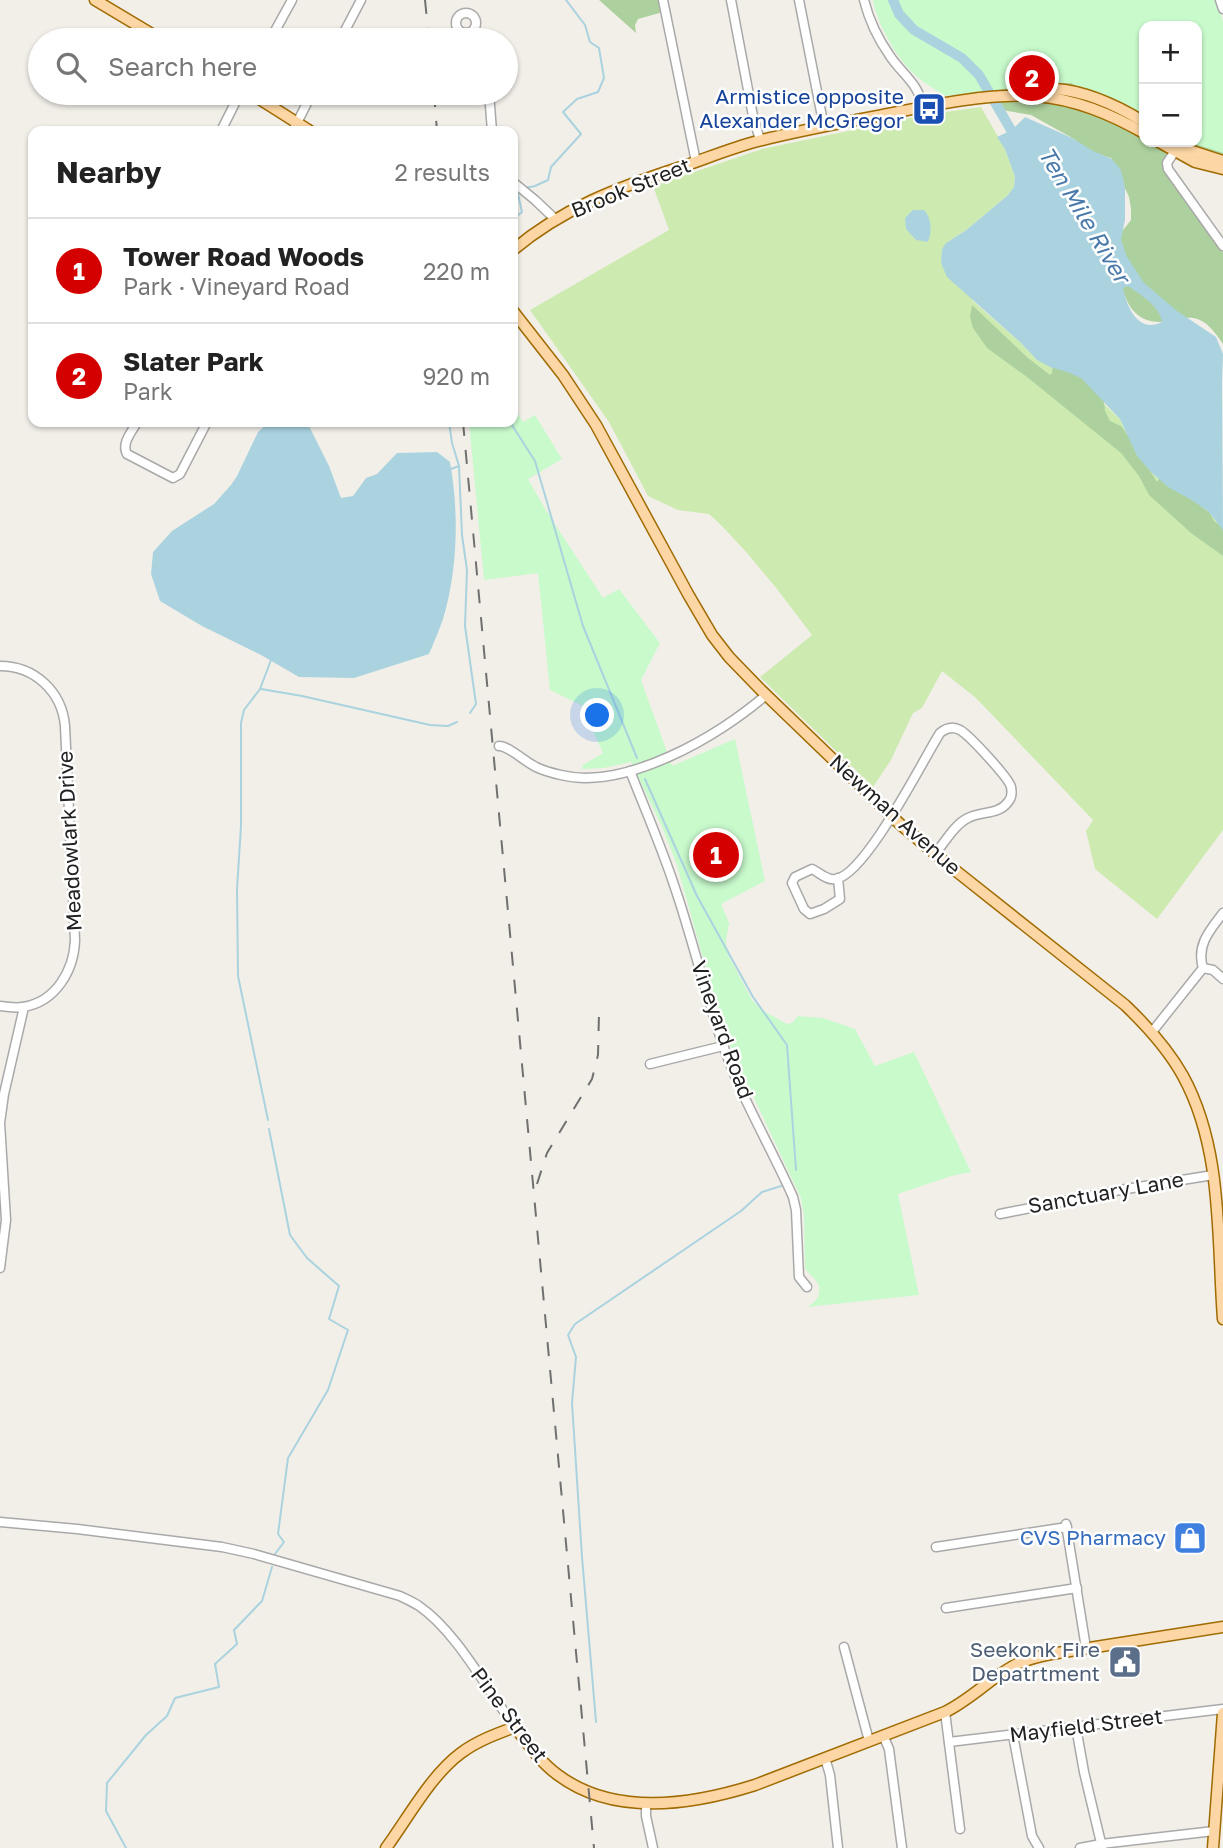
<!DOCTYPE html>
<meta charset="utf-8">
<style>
body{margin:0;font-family:"Golos Text",sans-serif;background:#f6f6f6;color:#222}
.controls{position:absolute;right:21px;top:21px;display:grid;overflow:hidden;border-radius:14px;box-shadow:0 2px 5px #0004}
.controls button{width:63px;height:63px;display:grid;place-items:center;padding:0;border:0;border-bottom:2px solid #e0e0e0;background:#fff;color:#222;font:35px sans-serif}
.you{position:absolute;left:598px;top:716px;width:24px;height:24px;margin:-18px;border:5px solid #fff;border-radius:50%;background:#1a73e8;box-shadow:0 0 0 10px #1a73e833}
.badge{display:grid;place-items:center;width:46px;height:46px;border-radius:50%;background:#d40000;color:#fff;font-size:23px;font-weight:700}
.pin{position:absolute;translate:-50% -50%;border:4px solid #fff;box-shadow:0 2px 7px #0006}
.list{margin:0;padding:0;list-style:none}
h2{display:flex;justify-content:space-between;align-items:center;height:91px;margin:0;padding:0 28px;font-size:30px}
h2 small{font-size:23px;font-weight:400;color:#767676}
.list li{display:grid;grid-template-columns:46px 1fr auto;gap:21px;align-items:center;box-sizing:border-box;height:105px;padding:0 28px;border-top:2px solid #e0e0e0}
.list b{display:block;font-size:26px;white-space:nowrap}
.list p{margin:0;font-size:23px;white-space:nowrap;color:#767676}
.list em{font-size:23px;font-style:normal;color:#767676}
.icon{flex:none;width:38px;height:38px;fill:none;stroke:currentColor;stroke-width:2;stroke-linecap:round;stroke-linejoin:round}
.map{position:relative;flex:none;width:1223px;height:1848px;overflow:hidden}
.search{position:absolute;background:#fff;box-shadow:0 2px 5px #0004;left:28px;top:28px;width:490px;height:77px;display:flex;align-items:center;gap:18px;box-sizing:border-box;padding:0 24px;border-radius:38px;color:#767676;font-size:26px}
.panel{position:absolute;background:#fff;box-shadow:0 2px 5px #0004;left:28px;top:126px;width:490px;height:301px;border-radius:14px}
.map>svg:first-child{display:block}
</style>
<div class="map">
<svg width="1223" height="1848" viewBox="0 0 1223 1848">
<rect width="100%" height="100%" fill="#f2efe9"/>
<polygon fill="#cdebb0" points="981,107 1005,149 1015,177 1014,187 1007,196 965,231 946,243 973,301 1020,342 1037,360 1067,372 1103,403 1120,419 1137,456 1151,472 1168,487 1208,511 1223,530 1223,830 1157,919 1095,869 1086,831 1093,820 976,698 942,671 922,708 913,713 891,760 873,787 760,677 812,635 777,589 747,553 721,525 709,514 678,510 648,496 609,422 530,310 669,230 653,186 762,149 924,115"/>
<g fill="#add19e">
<polygon points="599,0 661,0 663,12 638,19 635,25 636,33"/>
<path d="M1144 40V142H1223V157L1184 143 1168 166 1223 246V344C1218 337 1212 328 1205 323 1191 314 1183 319 1169 321 1119 330 1119 272 1116 239L1131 220V209L1129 197 1124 186 1121 173 1111 158 1090 152 1074 139 1031 115 1002 110 996 103 995 91 989 77Z"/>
<polygon points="972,305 1028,358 1050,375 1052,373 1054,356 1063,348 1104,400 1105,411 1110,421 1121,426 1133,442 1157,482 1162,475 1210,513 1214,521 1223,527 1223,556 1191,533 1149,495 1139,476 1121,453 1027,377 987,348 973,328 970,317"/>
</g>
<g fill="#c8facc">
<path d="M873 0H1216L1223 21V153L1189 142H1197V26H1144V119L1071 83 1045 84 945 96C935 89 922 82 913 73 896 57 877 23 873 0Z"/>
<path d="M513 406 523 422 535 415 562 459 528 479 547 512 603 598 619 589 660 643 641 680 672 766 735 739 765 881 721 904 729 923 726 941 727 953 752 1000 762 1010 787 1024 792 1023 798 1016 823 1018 855 1029 875 1066 914 1052 971 1172 951 1176 898 1194 919 1295 807 1307C817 1302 823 1292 817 1282 813 1276 808 1274 805 1268L804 1215 801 1198 732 1051 710 983 677 865 662 827 631 762 604 768 582 769 583 765 603 753 581 705 550 690 538 573 484 580 469 422H513Z"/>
</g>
<g fill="#aad3df" fill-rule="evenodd">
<path d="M1025 117 1072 138 1093 151 1112 159 1121 170 1125 188V220L1121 239 1126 255 1144 283 1177 311 1216 337 1223 354 1222 382 1223 530 1208 511 1190 499 1168 487 1151 472 1137 456 1120 419 1081 378 1067 372 1050 367 1037 360 1020 342 947 277 941 263 942 249 946 243 965 231 1007 196 1014 187 1015 177 1005 149 997 137 1012 130ZM1128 286C1141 295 1160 306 1162 322 1138 334 1127 307 1123 288Z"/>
<path d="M913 210H924C932 218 932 232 928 242L916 240 906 229 905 218Z"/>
<path d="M269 422H296L309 426 329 466 341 498 353 496 366 478 377 474 397 453 437 452 450 462C459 512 458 569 443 619 439 631 434 642 429 654L354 678 299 677 261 655 202 626 160 601 151 574 153 552 172 531 214 504 231 485 237 476 258 432Z"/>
</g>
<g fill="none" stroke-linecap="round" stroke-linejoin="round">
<g stroke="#aad3df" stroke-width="2">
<polyline points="525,188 535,186 548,180 551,167 581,134 563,112 577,99 598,92 604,78 599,48 590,42 585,25 566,0"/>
<polyline points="513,219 522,212 518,194 521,191"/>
<polyline points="449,422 452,443 459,466 462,535 467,570 465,626 476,704 470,713"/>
<polyline points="510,422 535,461 583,626 637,758"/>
<polyline points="451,469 459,466"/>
<polyline points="261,689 302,696 430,725 448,726 457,722"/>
<polyline points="645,779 697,896 753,997 787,1045 796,1170"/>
<polyline points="268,1120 238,976 237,889 241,826 241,723 244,710 260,689 271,660"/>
<polyline points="269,1129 290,1235 307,1258 339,1286 329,1319 348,1330 328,1390 288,1458 278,1534 284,1542 275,1554"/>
<polyline points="596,1722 582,1557 572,1403 576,1357 568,1335 575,1324 741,1211 762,1192 781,1186"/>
<polyline points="126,1848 106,1811 107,1783 146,1735 167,1716 175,1698 219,1687 215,1664 237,1644 234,1630 262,1601 272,1567"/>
</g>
<polyline stroke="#aad3df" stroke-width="10" points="893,0 899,14 914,30 962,58 979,75 1018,142"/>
<defs>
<g id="minor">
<polyline points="663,0 696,162"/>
<polyline points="731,0 753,116 760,140"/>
<polyline points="799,0 824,127"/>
<path d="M864 0C869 20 878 39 890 56 901 73 921 86 922 107"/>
<polyline points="1220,0 1223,9"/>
<circle cx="466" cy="23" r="10"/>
<polyline points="270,40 292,0"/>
<polyline points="340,40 361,0"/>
<polyline points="489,93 492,131"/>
<polyline points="221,131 240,93"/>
<polyline points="293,131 312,93"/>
<polyline points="1175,151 1167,163 1168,169 1223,246"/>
<polyline points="513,182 535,200 555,219"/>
<path d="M137 422C132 432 121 443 127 454L173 478 180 474 207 422"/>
<path d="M0 666C35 666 62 692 65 726L75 940C74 970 56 1002 23 1007 16 1008 7 1007 0 1006"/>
<path d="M499 746C509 746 525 762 536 767 544 771 552 773 561 775 625 791 719 736 766 695"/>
<path d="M630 771C645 809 661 846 674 885 692 937 704 990 722 1042 740 1096 770 1145 793 1197L796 1210 799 1277 807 1287"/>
<path d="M838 878 840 899 824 909 810 914 804 909 792 883 795 877 812 869C819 872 827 881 836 879 866 874 923 760 940 733 946 728 953 726 960 730 969 735 1009 778 1011 787 1012 792 1012 798 1008 802 999 815 981 811 968 818 955 824 945 842 935 854"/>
<polyline points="1203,968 1213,970 1223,979"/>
<path d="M1152 1032 1203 968C1196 945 1210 930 1223 913"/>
<polyline points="650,1064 723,1046"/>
<polyline points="1000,1214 1120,1190 1213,1175"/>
<polyline points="0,1268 6,1220 0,1123 4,1094 24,1007"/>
<path d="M0 1522 77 1529 222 1547 254 1554 400 1596C406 1599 413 1602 419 1606 457 1632 487 1690 515 1727"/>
<polyline points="1066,1524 1086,1648"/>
<polyline points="936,1547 1067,1527"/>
<polyline points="946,1608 1077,1588"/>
<polyline points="844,1647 869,1741"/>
<polyline points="945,1712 960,1829"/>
<polyline points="1076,1727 1084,1772 1102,1847"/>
<polyline points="883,1735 889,1749 902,1848"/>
<polyline points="1013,1735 1032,1836 1039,1848"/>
<polyline points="949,1742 1223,1709"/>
<polyline points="825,1758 830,1775 838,1848"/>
<polyline points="646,1804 646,1816 653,1848"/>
<polyline points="1080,1848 1101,1844 1214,1831"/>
</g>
<g id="major">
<polyline points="95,0 162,40"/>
<path d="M1027 90C1036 90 1046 88 1055 89 1086 91 1118 106 1144 122"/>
<polyline points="250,93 310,131"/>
<polyline points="1159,142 1195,162 1223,169"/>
<polyline points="1176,142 1192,151 1223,161"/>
<path d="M513 250C563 208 617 188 678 168 705 159 731 148 758 141 801 130 845 122 888 114 932 105 990 93 1035 96 1075 99 1110 114 1144 133"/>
<path d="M513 311 563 375 596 425 688 594 712 635 729 657 761 690 901 825 946 863 1125 1005C1147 1026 1168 1049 1183 1076 1223 1149 1217 1238 1223 1319"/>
<path d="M386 1848C408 1818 431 1775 461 1753 477 1741 496 1734 515 1727 528 1744 540 1762 558 1775 614 1817 692 1805 755 1785L945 1712C972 1699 992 1676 1019 1663 1029 1659 1040 1656 1051 1654L1223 1627"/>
<polyline points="1213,1848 1223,1713"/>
</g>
</defs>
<use href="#minor" stroke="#a9a9a9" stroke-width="11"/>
<use href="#major" stroke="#a06b00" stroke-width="13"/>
<use href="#minor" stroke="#fff" stroke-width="8"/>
<use href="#major" stroke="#fcd6a4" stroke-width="10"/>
<g stroke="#707070" stroke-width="2" stroke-dasharray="14 14" stroke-linecap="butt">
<polyline points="425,0 429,40"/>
<polyline points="434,93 437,131"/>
<polyline points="463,422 594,1848"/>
<polyline points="537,1184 547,1153 592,1079 598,1055 599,1013"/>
</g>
</g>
<defs>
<symbol id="bus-square" viewBox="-11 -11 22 22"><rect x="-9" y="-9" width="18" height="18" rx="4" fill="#1a4fb4" stroke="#fff"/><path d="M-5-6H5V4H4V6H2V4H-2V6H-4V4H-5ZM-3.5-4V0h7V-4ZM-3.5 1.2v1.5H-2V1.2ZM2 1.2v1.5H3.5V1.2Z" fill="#fff"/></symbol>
<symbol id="shop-square" viewBox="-11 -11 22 22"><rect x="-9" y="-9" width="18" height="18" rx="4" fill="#3f7fe0" stroke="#fff"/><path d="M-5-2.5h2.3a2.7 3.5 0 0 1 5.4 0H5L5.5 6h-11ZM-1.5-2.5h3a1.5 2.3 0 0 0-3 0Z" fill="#fff"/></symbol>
<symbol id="civic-square" viewBox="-11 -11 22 22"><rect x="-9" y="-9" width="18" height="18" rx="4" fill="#5c6f8a" stroke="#fff"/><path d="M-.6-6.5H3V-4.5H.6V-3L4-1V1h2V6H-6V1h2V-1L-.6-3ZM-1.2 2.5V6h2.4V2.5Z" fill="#fff"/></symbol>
</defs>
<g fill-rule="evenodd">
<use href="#bus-square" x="910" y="90" width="38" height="38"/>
<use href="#shop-square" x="1171" y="1519" width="38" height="38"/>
<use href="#civic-square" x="1106" y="1643" width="38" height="38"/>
</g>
<g text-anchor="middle" stroke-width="5" stroke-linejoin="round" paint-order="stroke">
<g font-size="21" fill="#164399" stroke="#fff" text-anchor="end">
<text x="904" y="104">Armistice opposite<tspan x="904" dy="24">Alexander McGregor</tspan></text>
</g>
<g font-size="21" fill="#222" stroke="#fff">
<text transform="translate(631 188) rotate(-22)" y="7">Brook Street</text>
<text transform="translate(895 815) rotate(42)" y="7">Newman Avenue</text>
<text transform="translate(70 841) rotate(-93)" y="7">Meadowlark Drive</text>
<text transform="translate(722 1030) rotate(70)" y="7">Vineyard Road</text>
<text transform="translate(1106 1193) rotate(-10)" y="7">Sanctuary Lane</text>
<text transform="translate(509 1715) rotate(53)" y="7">Pine Street</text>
<text transform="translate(1086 1726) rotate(-7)" y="7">Mayfield Street</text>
</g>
<g font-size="21" fill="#366cbe" stroke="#fff" text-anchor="end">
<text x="1166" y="1545">CVS Pharmacy</text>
</g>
<g font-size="21" fill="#4e5e75" stroke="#fff" text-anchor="end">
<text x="1100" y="1657">Seekonk Fire<tspan x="1100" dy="24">Depatrtment</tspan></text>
</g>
<g font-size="23" font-style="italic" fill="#4a7aab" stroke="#fff">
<text transform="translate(1084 215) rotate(59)" y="8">Ten Mile River</text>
</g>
</g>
</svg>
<div class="controls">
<button>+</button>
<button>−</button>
</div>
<div class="you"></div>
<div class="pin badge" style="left:716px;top:855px">1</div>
<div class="pin badge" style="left:1032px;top:78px">2</div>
<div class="search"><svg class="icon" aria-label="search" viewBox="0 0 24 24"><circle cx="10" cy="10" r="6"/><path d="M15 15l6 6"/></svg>Search here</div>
<section class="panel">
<h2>Nearby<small>2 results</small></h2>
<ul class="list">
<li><span class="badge">1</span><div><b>Tower Road Woods</b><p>Park · Vineyard Road</p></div><em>220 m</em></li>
<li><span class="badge">2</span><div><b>Slater Park</b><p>Park</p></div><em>920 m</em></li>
</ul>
</section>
</div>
